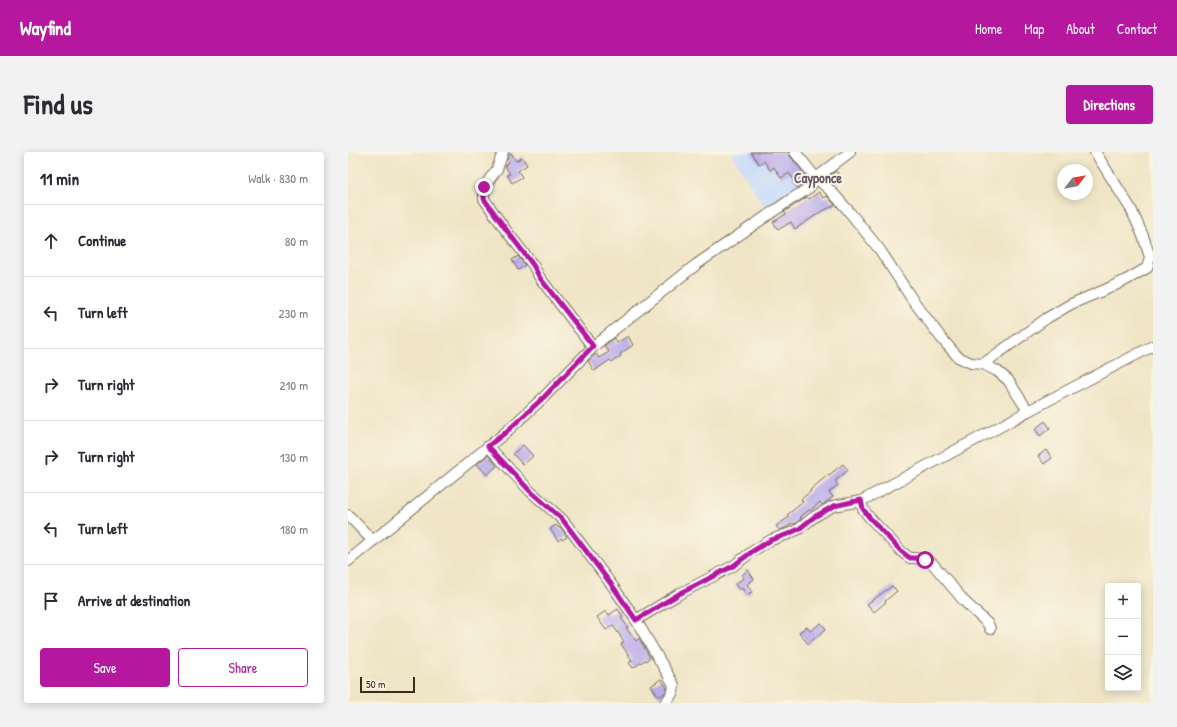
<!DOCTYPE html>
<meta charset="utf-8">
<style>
body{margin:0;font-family:"Patrick Hand",sans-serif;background:#f2f2f3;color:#2b2b33}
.controls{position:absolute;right:12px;bottom:12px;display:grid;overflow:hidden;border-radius:4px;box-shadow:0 2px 10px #0003}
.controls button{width:36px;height:36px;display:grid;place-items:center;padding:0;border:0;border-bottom:1px solid #e1e1e2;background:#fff;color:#2b2b33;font:20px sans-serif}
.compass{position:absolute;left:709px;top:12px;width:36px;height:36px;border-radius:50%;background:#fff;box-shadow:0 2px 10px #0003;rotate:59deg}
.scale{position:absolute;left:12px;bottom:10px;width:55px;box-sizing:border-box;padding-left:4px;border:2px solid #3b2a1e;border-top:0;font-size:11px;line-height:14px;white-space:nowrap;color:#3b2a1e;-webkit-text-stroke:3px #fcf5e5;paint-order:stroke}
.stop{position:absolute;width:12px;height:12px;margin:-9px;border:3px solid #b5179e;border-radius:50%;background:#fff}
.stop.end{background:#b5179e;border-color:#fff;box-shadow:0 1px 4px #0008}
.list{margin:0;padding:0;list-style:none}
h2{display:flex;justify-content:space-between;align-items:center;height:52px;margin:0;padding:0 16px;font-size:17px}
h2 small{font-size:13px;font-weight:400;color:#7c7c81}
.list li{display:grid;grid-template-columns:26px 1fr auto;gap:12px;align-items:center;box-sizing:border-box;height:72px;padding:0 16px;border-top:1px solid #e1e1e2}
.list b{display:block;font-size:15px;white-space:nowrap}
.list em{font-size:13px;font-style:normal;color:#7c7c81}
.actions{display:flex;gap:8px;padding:12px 16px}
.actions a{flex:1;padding:9px 0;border:1px solid #b5179e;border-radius:4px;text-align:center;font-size:14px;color:#b5179e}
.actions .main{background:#b5179e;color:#fff}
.icon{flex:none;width:22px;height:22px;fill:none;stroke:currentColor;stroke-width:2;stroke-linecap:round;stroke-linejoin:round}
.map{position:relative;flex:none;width:805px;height:551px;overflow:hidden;border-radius:4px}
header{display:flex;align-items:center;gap:24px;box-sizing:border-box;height:56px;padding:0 20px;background:#b5179e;color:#fff}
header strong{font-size:19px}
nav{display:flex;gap:22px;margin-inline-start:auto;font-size:14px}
.intro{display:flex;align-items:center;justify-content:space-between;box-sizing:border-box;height:96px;padding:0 24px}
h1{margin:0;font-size:28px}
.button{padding:10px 18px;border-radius:4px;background:#b5179e;color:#fff;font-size:14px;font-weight:700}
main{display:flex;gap:24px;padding:0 24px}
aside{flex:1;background:#fff;border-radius:4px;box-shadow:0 2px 10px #0003}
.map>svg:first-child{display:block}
</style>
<header>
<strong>Wayfind</strong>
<nav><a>Home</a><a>Map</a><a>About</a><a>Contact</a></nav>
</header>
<div class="intro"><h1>Find us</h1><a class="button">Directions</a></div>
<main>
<aside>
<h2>11 min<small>Walk · 830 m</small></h2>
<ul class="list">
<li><svg class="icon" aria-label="ahead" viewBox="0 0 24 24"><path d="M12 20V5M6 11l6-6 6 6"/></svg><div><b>Continue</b></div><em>80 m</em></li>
<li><svg class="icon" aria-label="left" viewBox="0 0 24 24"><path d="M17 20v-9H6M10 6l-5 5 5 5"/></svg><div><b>Turn left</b></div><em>230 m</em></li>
<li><svg class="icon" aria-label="right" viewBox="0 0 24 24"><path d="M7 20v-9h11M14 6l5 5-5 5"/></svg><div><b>Turn right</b></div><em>210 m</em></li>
<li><svg class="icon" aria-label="right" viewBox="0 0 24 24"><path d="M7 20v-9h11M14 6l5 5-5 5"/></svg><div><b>Turn right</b></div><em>130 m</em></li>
<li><svg class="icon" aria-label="left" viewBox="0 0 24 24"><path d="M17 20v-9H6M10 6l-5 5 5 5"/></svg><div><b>Turn left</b></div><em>180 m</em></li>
<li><svg class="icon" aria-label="arrive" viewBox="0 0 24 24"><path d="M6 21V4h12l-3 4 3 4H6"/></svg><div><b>Arrive at destination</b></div></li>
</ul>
<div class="actions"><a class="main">Save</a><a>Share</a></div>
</aside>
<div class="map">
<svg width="805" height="551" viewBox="0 0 805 551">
<rect width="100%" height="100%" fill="#fcf5e5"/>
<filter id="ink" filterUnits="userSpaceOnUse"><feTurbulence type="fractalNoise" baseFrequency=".025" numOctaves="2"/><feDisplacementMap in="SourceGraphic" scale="8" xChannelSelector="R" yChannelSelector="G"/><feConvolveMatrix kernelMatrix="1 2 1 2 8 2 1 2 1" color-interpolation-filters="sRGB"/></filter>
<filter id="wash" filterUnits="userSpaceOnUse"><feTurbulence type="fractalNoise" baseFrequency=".012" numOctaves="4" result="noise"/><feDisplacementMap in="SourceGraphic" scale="16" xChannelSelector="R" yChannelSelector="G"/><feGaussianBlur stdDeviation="0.9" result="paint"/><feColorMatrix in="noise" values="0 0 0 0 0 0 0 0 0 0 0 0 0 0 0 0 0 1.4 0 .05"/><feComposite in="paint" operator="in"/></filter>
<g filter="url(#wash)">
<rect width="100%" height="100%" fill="#efe5c6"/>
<polygon fill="#c8dcf9" points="382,0 444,0 464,27 450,37 438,42 419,59"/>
<g id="blocks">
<g fill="#b8aceb">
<polygon points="403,0 441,0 442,4 453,18 459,28 451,34 441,21 433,26 426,15 422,18 416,9 411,12"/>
<polygon points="163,1 168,9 174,5 179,13 170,19 174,25 164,31 159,23 162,22 157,14 161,10 159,7 161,3"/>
<polygon points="488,19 494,27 485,32 480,25"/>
<polygon points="471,40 475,46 479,44 487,53 471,61 447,77 443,70 430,78 425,70 438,62 436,60 459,45 461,47"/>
<polygon points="170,104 177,113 170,118 164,108"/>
<polygon points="280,184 285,193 272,202 273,204 264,210 262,208 246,219 240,209 248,202 251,206 261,200 256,194 266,186 269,191"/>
<polygon points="697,269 702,276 692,284 687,277"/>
<polygon points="175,293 185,304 175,313 165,302"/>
<polygon points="698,298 704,306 696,312 690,304"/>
<polygon points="140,303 149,314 139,323 129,312"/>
<polygon points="495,312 500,318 487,329 490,333 481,340 485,345 474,353 472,350 462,359 461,358 452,365 454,366 448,371 446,372 445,371 439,375 431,378 428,374 441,365 439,363 455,350 453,347 463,339 462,338 481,322 481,323"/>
<polygon points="208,373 211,376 212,375 219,385 214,388 213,386 210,389 202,377"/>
<polygon points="400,418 406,427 399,432 404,440 398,443 394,436 391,438 387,432 396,426 394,423"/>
<polygon points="544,434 549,439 537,449 538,450 526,460 519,452"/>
<polygon points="270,457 275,465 273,466 280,475 278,476 288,489 291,486 302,506 298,509 297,508 285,516 281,511 284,508 273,492 276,490 265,473 258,478 249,465 258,459 261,463"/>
<polygon points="473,471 478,477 460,492 451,480 459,475 462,479"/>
<polygon points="313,527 319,536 318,540 311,545 303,534"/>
</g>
</g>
</g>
<g filter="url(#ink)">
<use href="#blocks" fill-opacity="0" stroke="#7a6b59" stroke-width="1"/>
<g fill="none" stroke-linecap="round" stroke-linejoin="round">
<defs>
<g id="minor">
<polyline points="155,0 149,17 136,35 136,47 157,77 185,113 192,126 245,195"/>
<polyline points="447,0 468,26 483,39 499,57 532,98 564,147 594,187 610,205 623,211 635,212 649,219 660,228 680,259"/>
<polyline points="635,212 699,166 723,152 759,137 778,128 799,116 802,105 795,84 783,57 747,0"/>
<path d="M140 294 182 339 214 367 224 380 266 436 288 468 326 533C326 541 322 546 317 551"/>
<polyline points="513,349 515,357 521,365 554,400 562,406 567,406 577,408 585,412 616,449 640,472 642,477"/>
<polyline points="0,363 25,389"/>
<polyline points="0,409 157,281 196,245 245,195 258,184 349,112 439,50 461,36 468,26 502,0"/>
<polyline points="288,468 331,442 385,414 405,399 423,388 440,382 451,377 466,365 485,354 513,349 655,273 680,259 805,194"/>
</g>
</defs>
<use href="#minor" stroke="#7a6b59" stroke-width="12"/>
<use href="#minor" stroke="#fff" stroke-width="10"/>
</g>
</g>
<g fill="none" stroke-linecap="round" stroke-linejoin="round" filter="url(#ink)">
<polyline stroke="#b5179e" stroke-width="5" points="136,35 136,47 157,76 185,113 192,126 245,194 196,245 157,281 140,294 182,339 214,367 266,436 288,468 331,442 385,414 405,399 423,388 440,382 451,377 466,365 486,354 513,348 515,357 521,365 554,400 562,406 567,406 577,408"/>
</g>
<g text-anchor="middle" stroke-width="3.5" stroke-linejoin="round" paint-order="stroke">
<g font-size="14" font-weight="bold" fill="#675866" stroke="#fcf5e5">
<text x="470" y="31">Cayponce</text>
</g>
</g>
</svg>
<div class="controls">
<button>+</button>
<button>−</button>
<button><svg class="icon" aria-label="layers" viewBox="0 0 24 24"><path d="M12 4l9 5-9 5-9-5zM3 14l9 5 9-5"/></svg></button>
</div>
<svg class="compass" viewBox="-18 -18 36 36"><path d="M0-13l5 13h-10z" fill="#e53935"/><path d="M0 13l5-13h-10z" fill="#7c7c81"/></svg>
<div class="scale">50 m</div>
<div class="stop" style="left:577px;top:408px"></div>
<div class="stop end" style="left:136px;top:35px"></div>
</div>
</main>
